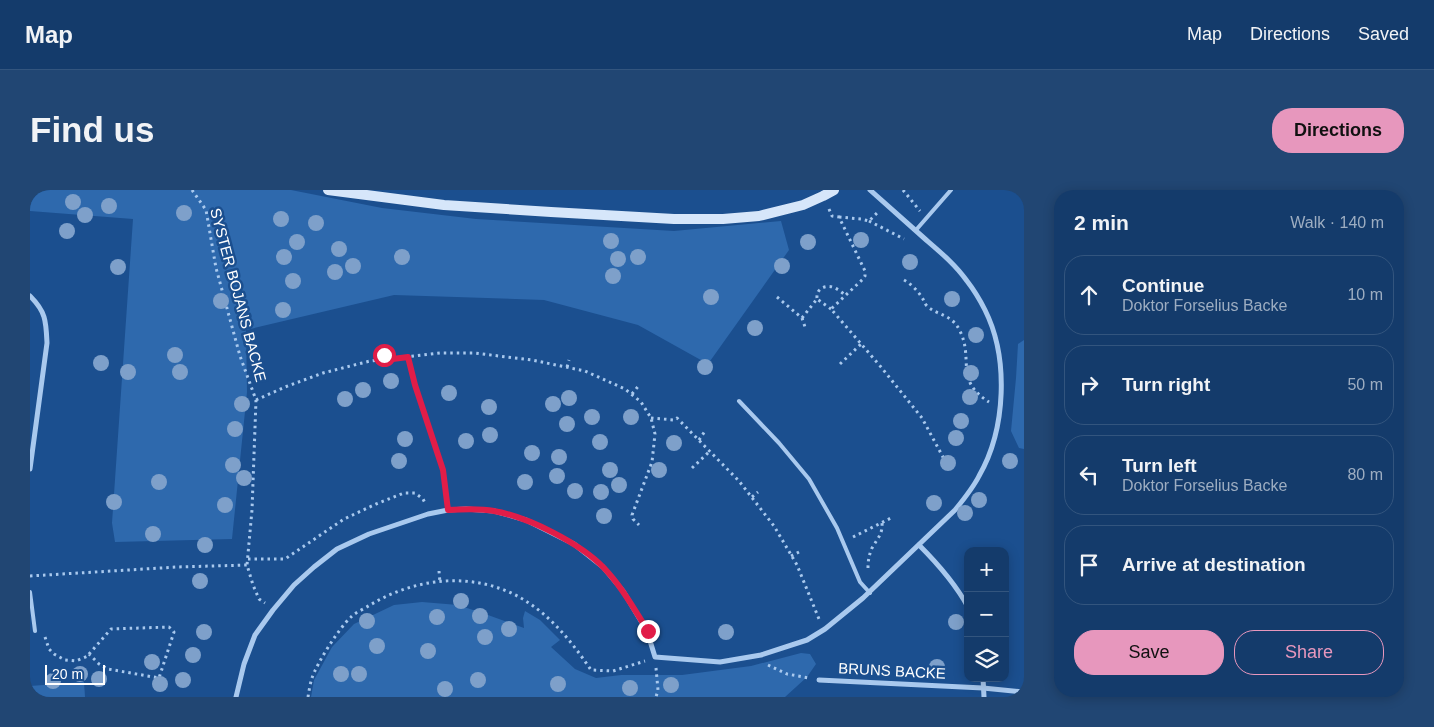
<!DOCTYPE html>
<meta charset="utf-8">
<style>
body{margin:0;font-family:Arial,sans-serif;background:#214673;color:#f1f3f6}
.controls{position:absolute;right:15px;bottom:15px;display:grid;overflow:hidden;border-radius:10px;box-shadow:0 2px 12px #0003}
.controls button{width:45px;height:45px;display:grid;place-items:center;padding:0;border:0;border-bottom:1px solid #33557e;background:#143b6b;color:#f1f3f6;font:25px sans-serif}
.scale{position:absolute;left:15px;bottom:12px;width:60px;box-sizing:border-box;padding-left:5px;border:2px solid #fff;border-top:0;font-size:14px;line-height:18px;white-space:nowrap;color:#fff;-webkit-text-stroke:4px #1b4f8f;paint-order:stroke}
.stop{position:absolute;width:15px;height:15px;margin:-11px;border:4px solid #e11d48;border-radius:50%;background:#fff}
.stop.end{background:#e11d48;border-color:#fff;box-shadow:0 1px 5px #0008}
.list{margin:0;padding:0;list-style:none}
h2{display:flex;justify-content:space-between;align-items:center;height:65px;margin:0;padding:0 20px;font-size:21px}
h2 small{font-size:16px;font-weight:400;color:#9dadc1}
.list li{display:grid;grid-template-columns:32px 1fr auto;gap:15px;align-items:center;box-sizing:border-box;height:80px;margin:0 10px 10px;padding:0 10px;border:1px solid #33557e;border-radius:20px}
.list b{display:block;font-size:19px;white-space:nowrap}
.list p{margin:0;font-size:16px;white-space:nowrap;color:#9dadc1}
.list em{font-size:16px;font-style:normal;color:#9dadc1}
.actions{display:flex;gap:10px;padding:15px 20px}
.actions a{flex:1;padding:11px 0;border:1px solid #e797bd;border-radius:20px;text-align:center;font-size:18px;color:#e797bd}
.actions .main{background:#e797bd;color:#111}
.icon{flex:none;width:28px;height:28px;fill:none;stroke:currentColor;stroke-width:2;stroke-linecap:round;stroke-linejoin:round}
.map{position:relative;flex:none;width:994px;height:507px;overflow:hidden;border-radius:20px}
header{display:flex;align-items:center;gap:30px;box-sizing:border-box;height:70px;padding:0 25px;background:#143b6b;border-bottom:1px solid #33557e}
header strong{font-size:24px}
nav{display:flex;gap:28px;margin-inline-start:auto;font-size:18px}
.intro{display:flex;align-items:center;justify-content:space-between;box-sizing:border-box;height:120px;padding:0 30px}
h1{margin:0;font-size:35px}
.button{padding:12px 22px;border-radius:20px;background:#e797bd;color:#111;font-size:18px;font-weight:700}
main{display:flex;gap:30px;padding:0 30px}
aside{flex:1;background:#143b6b;border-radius:20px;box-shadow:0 2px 12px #0003}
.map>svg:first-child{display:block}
</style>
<header>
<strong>Map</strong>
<nav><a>Map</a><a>Directions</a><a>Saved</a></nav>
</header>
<div class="intro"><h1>Find us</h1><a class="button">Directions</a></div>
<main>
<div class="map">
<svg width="994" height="507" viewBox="0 0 994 507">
<rect width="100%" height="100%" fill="#1b4f8f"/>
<g fill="#2e69ad">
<polygon points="0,0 261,0 352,18 446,29 644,41 751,31 759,60 678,174 608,135 514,110 364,105 216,140 217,202 202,349 85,352 82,333 103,29 0,21"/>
<polygon points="994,150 994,259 989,258 981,241 986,188 988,154"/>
<polygon points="392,412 428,415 458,425 494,438 493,428 495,421 510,430 530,450 521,457 545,479 566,488 591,485 652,485 721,476 771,463 780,464 786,474 777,487 755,507 281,507 284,490 302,457 324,434 364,415"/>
<polygon points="54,492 55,507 0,507 0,496"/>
</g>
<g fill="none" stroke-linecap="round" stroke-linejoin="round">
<g stroke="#a9c9ee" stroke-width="3" stroke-dasharray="2.5 4" stroke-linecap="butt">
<polyline points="162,0 176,20 186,78 210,166 226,210 222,320 217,375 223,395 229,409 235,413"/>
<polyline points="873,0 890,21"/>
<polyline points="799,19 802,26 809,27 835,81 835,86 833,89 801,119 851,177 892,228 921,282"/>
<polyline points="809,27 831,29 839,31 847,23"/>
<polyline points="839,31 874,49"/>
<path d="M874 90C881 94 887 100 891 106 894 110 894 113 897 116 908 126 922 124 930 141 944 170 924 190 959 212"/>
<polyline points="747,107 772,128 775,137"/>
<path d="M787 108C786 98 797 94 805 98 809 100 813 103 816 106"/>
<polyline points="772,128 787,109 801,119"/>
<polyline points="378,167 385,195 413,279 417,309"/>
<polyline points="810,174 831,154"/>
<polyline points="537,177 539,170"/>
<polyline points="602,204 610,194"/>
<polyline points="226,210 255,197 293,183 340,171 410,163 444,163 502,170 555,181 595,199 611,212 621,228 625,244 622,272 602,325 603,329 609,335"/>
<polyline points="621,228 644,230 647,228 709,291 744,336 767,375 789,429"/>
<polyline points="669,250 675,241"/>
<polyline points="662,278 680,261"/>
<polyline points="722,307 728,302"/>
<polyline points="823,347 861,328"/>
<polyline points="761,366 769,362"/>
<polyline points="218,369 255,369 314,329 346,314 374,303 385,303 393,309 395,313"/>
<path d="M838 378C838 371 839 365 842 358 847 349 853 344 852 333"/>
<polyline points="409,381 410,393"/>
<polyline points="0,386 147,377 217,375"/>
<polyline points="15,447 19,459 24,464 35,470 46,471 58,466 59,464 81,439 139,437 144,442 129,488 78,479 69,474 59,464"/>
<polyline points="738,475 757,484 779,488"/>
<polyline points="626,478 628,500 626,507"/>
<path d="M278 507C279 501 280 494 282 488 287 473 309 438 321 427 326 422 334 419 340 415 382 390 433 382 479 402 515 418 540 449 561 480L583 481 615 471"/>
</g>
<g stroke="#a9c9ee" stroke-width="4">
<polyline points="886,40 921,0"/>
<polyline points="709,211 749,253 779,289 807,338 830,392 840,403"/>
<polyline points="0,402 5,441"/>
</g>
<g stroke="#a9c9ee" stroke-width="5">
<path d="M0 106C16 122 16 131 17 153L0 279"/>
<path d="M889 355C908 374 925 393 938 417"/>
<polyline points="953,488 954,507"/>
<polyline points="789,490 953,498 994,502"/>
<path d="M206 507 214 474 225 445 243 420 264 395 284 377 307 359 339 344 398 324 418 320 436 319 464 321 496 330 544 354 573 377 593 401 617 441 625 467 690 472 731 465 777 450 795 439 833 408 925 320C934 309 943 298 949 286 976 239 979 168 955 120 950 110 944 100 937 91 925 74 909 61 894 48 876 32 858 16 840 0"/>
</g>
<polyline stroke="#d6e6fa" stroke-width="10" points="298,0 414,15 521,22 644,29 693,29 729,26 773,15 793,6 804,0"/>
</g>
<g fill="#7ea0ca">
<circle cx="43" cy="12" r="8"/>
<circle cx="79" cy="16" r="8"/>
<circle cx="154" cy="23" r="8"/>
<circle cx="55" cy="25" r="8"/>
<circle cx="251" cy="29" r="8"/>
<circle cx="286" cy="33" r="8"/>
<circle cx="37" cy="41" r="8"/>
<circle cx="831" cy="50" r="8"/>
<circle cx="581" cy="51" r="8"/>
<circle cx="267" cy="52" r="8"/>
<circle cx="778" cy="52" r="8"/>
<circle cx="309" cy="59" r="8"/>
<circle cx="254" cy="67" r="8"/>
<circle cx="372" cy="67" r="8"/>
<circle cx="608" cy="67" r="8"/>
<circle cx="588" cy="69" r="8"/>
<circle cx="880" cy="72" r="8"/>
<circle cx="323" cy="76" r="8"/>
<circle cx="752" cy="76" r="8"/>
<circle cx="88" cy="77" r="8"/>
<circle cx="305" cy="82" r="8"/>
<circle cx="583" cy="86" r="8"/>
<circle cx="263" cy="91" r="8"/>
<circle cx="681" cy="107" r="8"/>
<circle cx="922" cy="109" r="8"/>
<circle cx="191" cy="111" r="8"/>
<circle cx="253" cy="120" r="8"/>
<circle cx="725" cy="138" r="8"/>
<circle cx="946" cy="145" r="8"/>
<circle cx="145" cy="165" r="8"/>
<circle cx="71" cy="173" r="8"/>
<circle cx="675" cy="177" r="8"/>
<circle cx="98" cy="182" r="8"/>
<circle cx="150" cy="182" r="8"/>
<circle cx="941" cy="183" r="8"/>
<circle cx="361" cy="191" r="8"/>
<circle cx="333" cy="200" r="8"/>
<circle cx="419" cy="203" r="8"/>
<circle cx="940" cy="207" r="8"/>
<circle cx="539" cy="208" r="8"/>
<circle cx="315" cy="209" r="8"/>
<circle cx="212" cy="214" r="8"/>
<circle cx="523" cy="214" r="8"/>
<circle cx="459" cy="217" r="8"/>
<circle cx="562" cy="227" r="8"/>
<circle cx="601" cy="227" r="8"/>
<circle cx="931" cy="231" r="8"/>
<circle cx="537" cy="234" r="8"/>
<circle cx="205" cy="239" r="8"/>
<circle cx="460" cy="245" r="8"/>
<circle cx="926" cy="248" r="8"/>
<circle cx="375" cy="249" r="8"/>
<circle cx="436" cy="251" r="8"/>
<circle cx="570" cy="252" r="8"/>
<circle cx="644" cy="253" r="8"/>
<circle cx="502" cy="263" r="8"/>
<circle cx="529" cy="267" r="8"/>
<circle cx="369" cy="271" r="8"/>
<circle cx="980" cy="271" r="8"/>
<circle cx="918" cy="273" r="8"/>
<circle cx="203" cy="275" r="8"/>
<circle cx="580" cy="280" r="8"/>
<circle cx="629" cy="280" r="8"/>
<circle cx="527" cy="286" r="8"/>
<circle cx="214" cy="288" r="8"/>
<circle cx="129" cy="292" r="8"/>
<circle cx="495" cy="292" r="8"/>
<circle cx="589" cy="295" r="8"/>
<circle cx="545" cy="301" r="8"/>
<circle cx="571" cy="302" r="8"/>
<circle cx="949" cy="310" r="8"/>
<circle cx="84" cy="312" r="8"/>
<circle cx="904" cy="313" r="8"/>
<circle cx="195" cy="315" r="8"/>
<circle cx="935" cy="323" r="8"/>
<circle cx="574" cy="326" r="8"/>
<circle cx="123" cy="344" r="8"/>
<circle cx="175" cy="355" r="8"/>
<circle cx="170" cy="391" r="8"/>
<circle cx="431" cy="411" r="8"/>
<circle cx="450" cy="426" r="8"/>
<circle cx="407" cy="427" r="8"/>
<circle cx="337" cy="431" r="8"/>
<circle cx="926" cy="432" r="8"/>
<circle cx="479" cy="439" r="8"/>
<circle cx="174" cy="442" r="8"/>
<circle cx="696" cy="442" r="8"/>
<circle cx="455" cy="447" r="8"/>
<circle cx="347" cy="456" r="8"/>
<circle cx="398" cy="461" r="8"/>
<circle cx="163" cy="465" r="8"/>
<circle cx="122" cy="472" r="8"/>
<circle cx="907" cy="477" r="8"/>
<circle cx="50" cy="484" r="8"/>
<circle cx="311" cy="484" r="8"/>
<circle cx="329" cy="484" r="8"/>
<circle cx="69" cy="489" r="8"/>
<circle cx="153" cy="490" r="8"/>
<circle cx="448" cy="490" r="8"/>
<circle cx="23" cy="491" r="8"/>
<circle cx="130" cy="494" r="8"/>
<circle cx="528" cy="494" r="8"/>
<circle cx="641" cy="495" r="8"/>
<circle cx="600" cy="498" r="8"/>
<circle cx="415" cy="499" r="8"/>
</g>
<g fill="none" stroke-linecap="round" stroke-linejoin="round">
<path stroke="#e11d48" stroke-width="6" d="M354 165 355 170 378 167 385 195 413 280 418 320C433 319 449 318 464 321 498 327 550 353 574 378 592 397 604 419 618 441"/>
</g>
<g text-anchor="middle" stroke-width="5" stroke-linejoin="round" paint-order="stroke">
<g font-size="15" fill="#fff" stroke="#1b4f8f">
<text transform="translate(208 105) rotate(75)" y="5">SYSTER BOJANS BACKE</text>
<text transform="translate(862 481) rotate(3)" y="5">BRUNS BACKE</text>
</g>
</g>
</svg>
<div class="controls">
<button>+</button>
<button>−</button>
<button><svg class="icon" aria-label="layers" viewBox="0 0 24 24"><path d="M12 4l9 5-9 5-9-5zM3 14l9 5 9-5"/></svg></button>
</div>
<div class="scale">20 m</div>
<div class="stop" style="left:354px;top:165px"></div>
<div class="stop end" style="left:618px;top:441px"></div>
</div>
<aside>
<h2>2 min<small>Walk · 140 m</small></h2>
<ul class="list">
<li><svg class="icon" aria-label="ahead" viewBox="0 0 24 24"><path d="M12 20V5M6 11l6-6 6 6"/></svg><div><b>Continue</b><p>Doktor Forselius Backe</p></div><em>10 m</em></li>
<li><svg class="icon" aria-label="right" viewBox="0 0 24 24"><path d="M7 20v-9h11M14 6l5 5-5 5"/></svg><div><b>Turn right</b></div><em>50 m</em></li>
<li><svg class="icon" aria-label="left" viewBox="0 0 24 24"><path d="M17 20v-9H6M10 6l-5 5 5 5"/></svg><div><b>Turn left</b><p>Doktor Forselius Backe</p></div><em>80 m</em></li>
<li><svg class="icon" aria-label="arrive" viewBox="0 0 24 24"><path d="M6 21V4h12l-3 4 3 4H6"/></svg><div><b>Arrive at destination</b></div></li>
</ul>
<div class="actions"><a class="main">Save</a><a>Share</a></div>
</aside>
</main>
